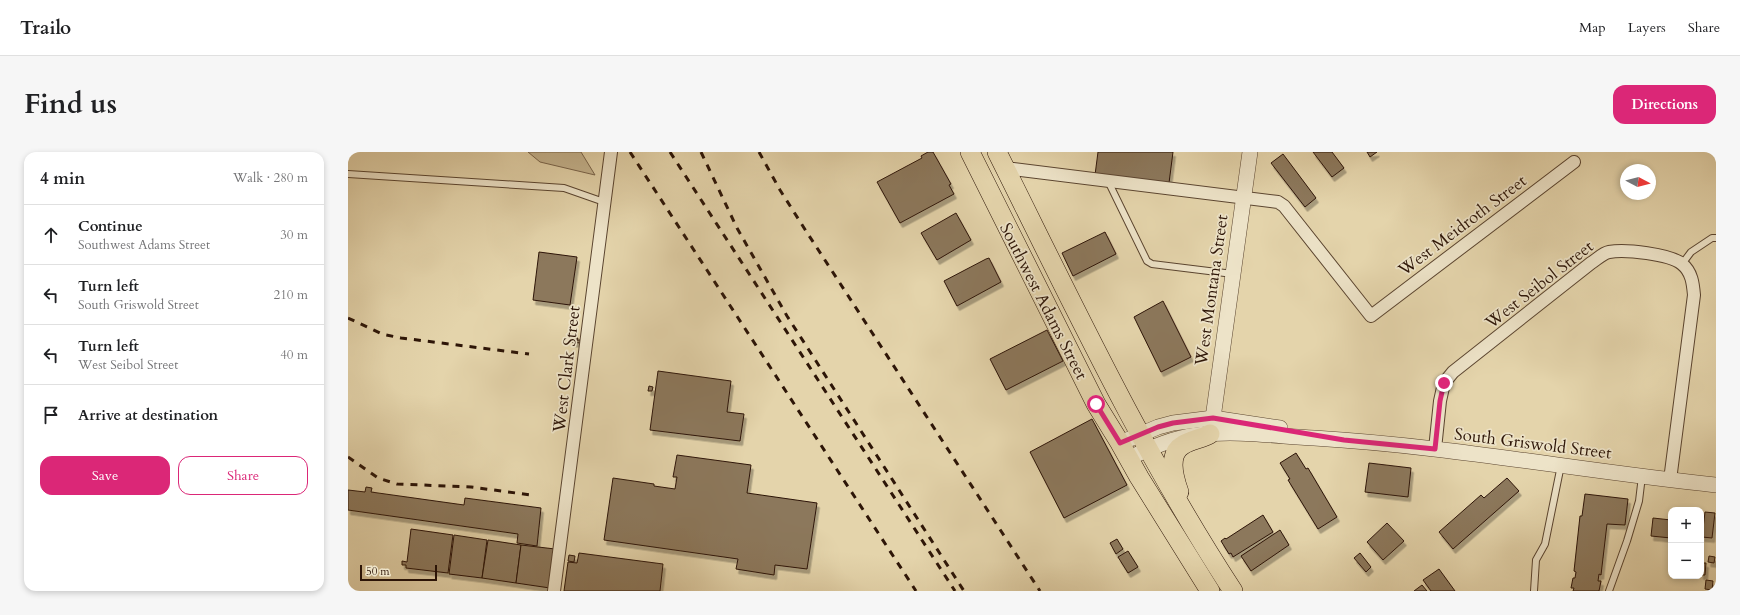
<!DOCTYPE html>
<meta charset="utf-8">
<style>
body{margin:0;font-family:Cardo,serif;background:#f6f6f6;color:#202124}
.controls{position:absolute;right:12px;bottom:12px;display:grid;overflow:hidden;border-radius:8px;box-shadow:0 2px 6px #0003}
.controls button{width:36px;height:36px;display:grid;place-items:center;padding:0;border:0;border-bottom:1px solid #e0e0e0;background:#fff;color:#202124;font:20px sans-serif}
.compass{position:absolute;left:1272px;top:12px;width:36px;height:36px;border-radius:50%;background:#fff;box-shadow:0 2px 6px #0003;rotate:97deg}
.scale{position:absolute;left:12px;bottom:10px;width:77px;box-sizing:border-box;padding-left:4px;border:2px solid #2d1507;border-top:0;font-size:11px;line-height:14px;white-space:nowrap;color:#2d1507;-webkit-text-stroke:3px #ede3c8;paint-order:stroke}
.stop{position:absolute;width:12px;height:12px;margin:-9px;border:3px solid #db2777;border-radius:50%;background:#fff}
.stop.end{background:#db2777;border-color:#fff;box-shadow:0 1px 4px #0008}
.list{margin:0;padding:0;list-style:none}
h2{display:flex;justify-content:space-between;align-items:center;height:52px;margin:0;padding:0 16px;font-size:17px}
h2 small{font-size:13px;font-weight:400;color:#757577}
.list li{display:grid;grid-template-columns:26px 1fr auto;gap:12px;align-items:center;box-sizing:border-box;height:60px;padding:0 16px;border-top:1px solid #e0e0e0}
.list b{display:block;font-size:15px;white-space:nowrap}
.list p{margin:0;font-size:13px;white-space:nowrap;color:#757577}
.list em{font-size:13px;font-style:normal;color:#757577}
.actions{display:flex;gap:8px;padding:12px 16px}
.actions a{flex:1;padding:9px 0;border:1px solid #db2777;border-radius:12px;text-align:center;font-size:14px;color:#db2777}
.actions .main{background:#db2777;color:#fff}
.icon{flex:none;width:22px;height:22px;fill:none;stroke:currentColor;stroke-width:2;stroke-linecap:round;stroke-linejoin:round}
.map{position:relative;flex:none;width:1368px;height:439px;overflow:hidden;border-radius:12px}
header{display:flex;align-items:center;gap:24px;box-sizing:border-box;height:56px;padding:0 20px;background:#fff;border-bottom:1px solid #e0e0e0}
header strong{font-size:19px}
nav{display:flex;gap:22px;margin-inline-start:auto;font-size:14px}
.intro{display:flex;align-items:center;justify-content:space-between;box-sizing:border-box;height:96px;padding:0 24px}
h1{margin:0;font-size:28px}
.button{padding:10px 18px;border-radius:12px;background:#db2777;color:#fff;font-size:14px;font-weight:700}
main{display:flex;gap:24px;padding:0 24px}
aside{flex:1;background:#fff;border-radius:12px;box-shadow:0 2px 6px #0003}
.map>svg:first-child{display:block}
</style>
<header>
<strong>Trailo</strong>
<nav><a>Map</a><a>Layers</a><a>Share</a></nav>
</header>
<div class="intro"><h1>Find us</h1><a class="button">Directions</a></div>
<main>
<aside>
<h2>4 min<small>Walk · 280 m</small></h2>
<ul class="list">
<li><svg class="icon" aria-label="ahead" viewBox="0 0 24 24"><path d="M12 20V5M6 11l6-6 6 6"/></svg><div><b>Continue</b><p>Southwest Adams Street</p></div><em>30 m</em></li>
<li><svg class="icon" aria-label="left" viewBox="0 0 24 24"><path d="M17 20v-9H6M10 6l-5 5 5 5"/></svg><div><b>Turn left</b><p>South Griswold Street</p></div><em>210 m</em></li>
<li><svg class="icon" aria-label="left" viewBox="0 0 24 24"><path d="M17 20v-9H6M10 6l-5 5 5 5"/></svg><div><b>Turn left</b><p>West Seibol Street</p></div><em>40 m</em></li>
<li><svg class="icon" aria-label="arrive" viewBox="0 0 24 24"><path d="M6 21V4h12l-3 4 3 4H6"/></svg><div><b>Arrive at destination</b></div></li>
</ul>
<div class="actions"><a class="main">Save</a><a>Share</a></div>
</aside>
<div class="map">
<svg width="1368" height="439" viewBox="0 0 1368 439">
<defs>
<filter id="shadow"><feDropShadow dx="2.5" dy="4.5" stdDeviation="0" flood-color="#0004"/></filter>
</defs>
<rect width="100%" height="100%" fill="#e4d4ab"/>
<filter id="stains"><feTurbulence type="fractalNoise" baseFrequency=".005" numOctaves="4"/><feColorMatrix values="0 0 0 0 .2 0 0 0 0 .09 0 0 0 0 .02 0 0 0 .5 -.17"/></filter>
<radialGradient id="worn" r=".72"><stop offset=".6" stop-color="#630" stop-opacity="0"/><stop offset="1" stop-color="#630" stop-opacity=".3"/></radialGradient>
<polygon fill="#c5b48f" stroke="#79644b" points="180,0 233,0 247,23 192,10"/>
<g fill="#8c785c" stroke="#2d1507" filter="url(#shadow)">
<polygon points="580,0 585,0 603,32 601,33 606,42 552,71 529,30 574,6 573,4"/>
<polygon points="750,0 825,0 821,31 747,23"/>
<polygon points="965,0 984,0 996,16 984,25"/>
<polygon points="1019,0 1029,0 1022,5"/>
<polygon points="935,2 968,46 957,55 923,11"/>
<polygon points="608,61 623,88 589,108 573,81"/>
<polygon points="757,80 768,102 725,124 714,101"/>
<polygon points="191,100 229,105 222,153 185,148"/>
<polygon points="641,106 653,130 609,154 596,129 638,107"/>
<polygon points="815,149 843,205 813,220 786,165"/>
<polygon points="699,178 715,209 658,238 642,207"/>
<polygon points="224,185 230,186 229,188 233,188 232,191 223,190"/>
<polygon points="310,219 383,229 379,260 396,262 392,289 302,278"/>
<polygon points="301,234 305,235 304,239 300,239"/>
<polygon points="744,267 779,333 716,366 682,300"/>
<polygon points="948,301 958,317 960,316 989,365 970,377 940,328 942,327 932,311"/>
<polygon points="329,303 403,313 399,341 469,351 459,417 427,413 426,423 388,417 390,407 256,388 265,326 306,332 306,334 327,337 329,325 325,325"/>
<polygon points="1021,311 1063,316 1060,345 1017,340"/>
<polygon points="1159,326 1171,339 1105,397 1091,380 1133,343 1136,346"/>
<polygon points="18,335 24,336 23,340 116,353 117,346 193,356 189,394 169,391 170,382 0,358 0,338 17,340"/>
<polygon points="1237,342 1280,347 1277,373 1259,372 1253,423 1251,422 1250,429 1253,429 1251,439 1225,439 1226,436 1223,436 1225,426 1227,426 1228,420 1226,419 1232,364 1234,364"/>
<polygon points="1357,360 1367,361 1364,386 1354,385"/>
<polygon points="915,363 925,380 885,405 883,401 881,402 873,389 877,386 878,387"/>
<polygon points="1305,366 1323,368 1323,386 1303,384"/>
<polygon points="1039,371 1056,389 1035,408 1019,390"/>
<polygon points="63,377 105,383 100,421 58,416 58,413 54,413 54,409 59,410"/>
<polygon points="932,378 941,393 903,419 893,404"/>
<polygon points="106,383 139,388 134,426 101,422"/>
<polygon points="769,387 775,397 768,402 762,391"/>
<polygon points="140,388 173,393 168,431 134,426"/>
<polygon points="173,393 207,397 202,436 168,431"/>
<polygon points="780,399 790,415 780,421 770,405"/>
<polygon points="231,401 315,412 312,439 216,439 220,410 229,411"/>
<polygon points="1012,401 1023,415 1018,420 1006,406"/>
<polygon points="221,403 227,404 226,410 220,409"/>
<polygon points="1361,404 1367,405 1366,411 1360,410"/>
<polygon points="1353,411 1358,411 1357,423 1353,423"/>
<polygon points="1091,417 1107,439 1083,439 1075,428"/>
<polygon points="1358,428 1365,429 1364,438 1357,437"/>
<polygon points="1074,433 1079,439 1066,439"/>
</g>
<g fill="none" stroke-linecap="round" stroke-linejoin="round">
<defs>
<g id="service">
<polyline points="0,22 216,36 256,50"/>
<polyline points="760,29 799,109 804,112 885,122"/>
<polyline points="1334,112 1343,100 1364,86 1368,86"/>
<polyline points="1186,439 1188,408 1197,392 1213,313"/>
<polyline points="1261,439 1279,389 1291,349 1294,324"/>
</g>
<g id="minor">
<polyline points="657,16 930,50 936,54 1023,164 1226,10"/>
<path d="M1087 297 1092 249 1096 231 1105 220 1243 111C1248 108 1255 101 1261 100 1277 97 1322 102 1334 112 1344 120 1345 132 1346 143L1322 328"/>
<polyline points="206,439 263,0"/>
</g>
<g id="tertiary">
<polyline points="862,282 865,266 902,0"/>
<polyline points="772,291 810,275 825,271 865,266 932,276"/>
<path d="M781 306C803 296 824 286 849 283 887 278 928 284 966 286 1101 294 1234 319 1368 333"/>
</g>
<g id="primary">
<polyline points="622,0 748,252 772,291 791,325 862,439"/>
<path d="M649 0C723 148 794 300 885 439"/>
<path d="M831 340C826 326 819 302 835 293 843 288 853 287 862 282"/>
</g>
</defs>
<use href="#service" stroke="#5b4530" stroke-width="8"/>
<use href="#minor" stroke="#5b4530" stroke-width="14"/>
<use href="#tertiary" stroke="#5b4530" stroke-width="16"/>
<use href="#primary" stroke="#2d1507" stroke-width="20"/>
<use href="#service" stroke="#ede3c8" stroke-width="6"/>
<use href="#minor" stroke="#ede3c8" stroke-width="12"/>
<use href="#tertiary" stroke="#ede3c8" stroke-width="15"/>
<use href="#primary" stroke="#e4d4ab" stroke-width="19"/>
<g stroke="#2d1507" stroke-width="3" stroke-dasharray="7 7" stroke-linecap="butt">
<polyline points="282,0 568,439"/>
<polyline points="322,0 607,439"/>
<polyline points="353,0 389,76 439,164 616,439"/>
<polyline points="411,0 432,38 458,79 692,439"/>
<polyline points="0,166 34,182 53,186 181,202"/>
<polyline points="0,305 30,326 49,332 123,335 183,343"/>
</g>
</g>
<g fill="none" stroke-linecap="round" stroke-linejoin="round">
<polyline stroke="#db2777" stroke-width="5" points="748,252 772,291 810,275 825,271 865,266 996,288 1087,297 1092,249 1096,231"/>
</g>
<g text-anchor="middle" stroke-width="3.5" stroke-linejoin="round" paint-order="stroke">
<g font-size="17" fill="#2d1507" stroke="#ede3c8">
<text transform="translate(1114 73) rotate(-37)" y="6">West Meidroth Street</text>
<text transform="translate(1191 132) rotate(-38)" y="6">West Seibol Street</text>
<text transform="translate(863 138) rotate(-82)" y="6">West Montana Street</text>
<text transform="translate(696 149) rotate(63)" y="6">Southwest Adams Street</text>
<text transform="translate(218 217) rotate(-83)" y="6">West Clark Street</text>
<text transform="translate(1185 291) rotate(7)" y="6">South Griswold Street</text>
</g>
</g>
<rect width="100%" height="100%" filter="url(#stains)"/>
<rect width="100%" height="100%" fill="url(#worn)"/>
</svg>
<div class="controls">
<button>+</button>
<button>−</button>
</div>
<svg class="compass" viewBox="-18 -18 36 36"><path d="M0-13l5 13h-10z" fill="#e53935"/><path d="M0 13l5-13h-10z" fill="#757577"/></svg>
<div class="scale">50 m</div>
<div class="stop" style="left:748px;top:252px"></div>
<div class="stop end" style="left:1096px;top:231px"></div>
</div>
</main>
